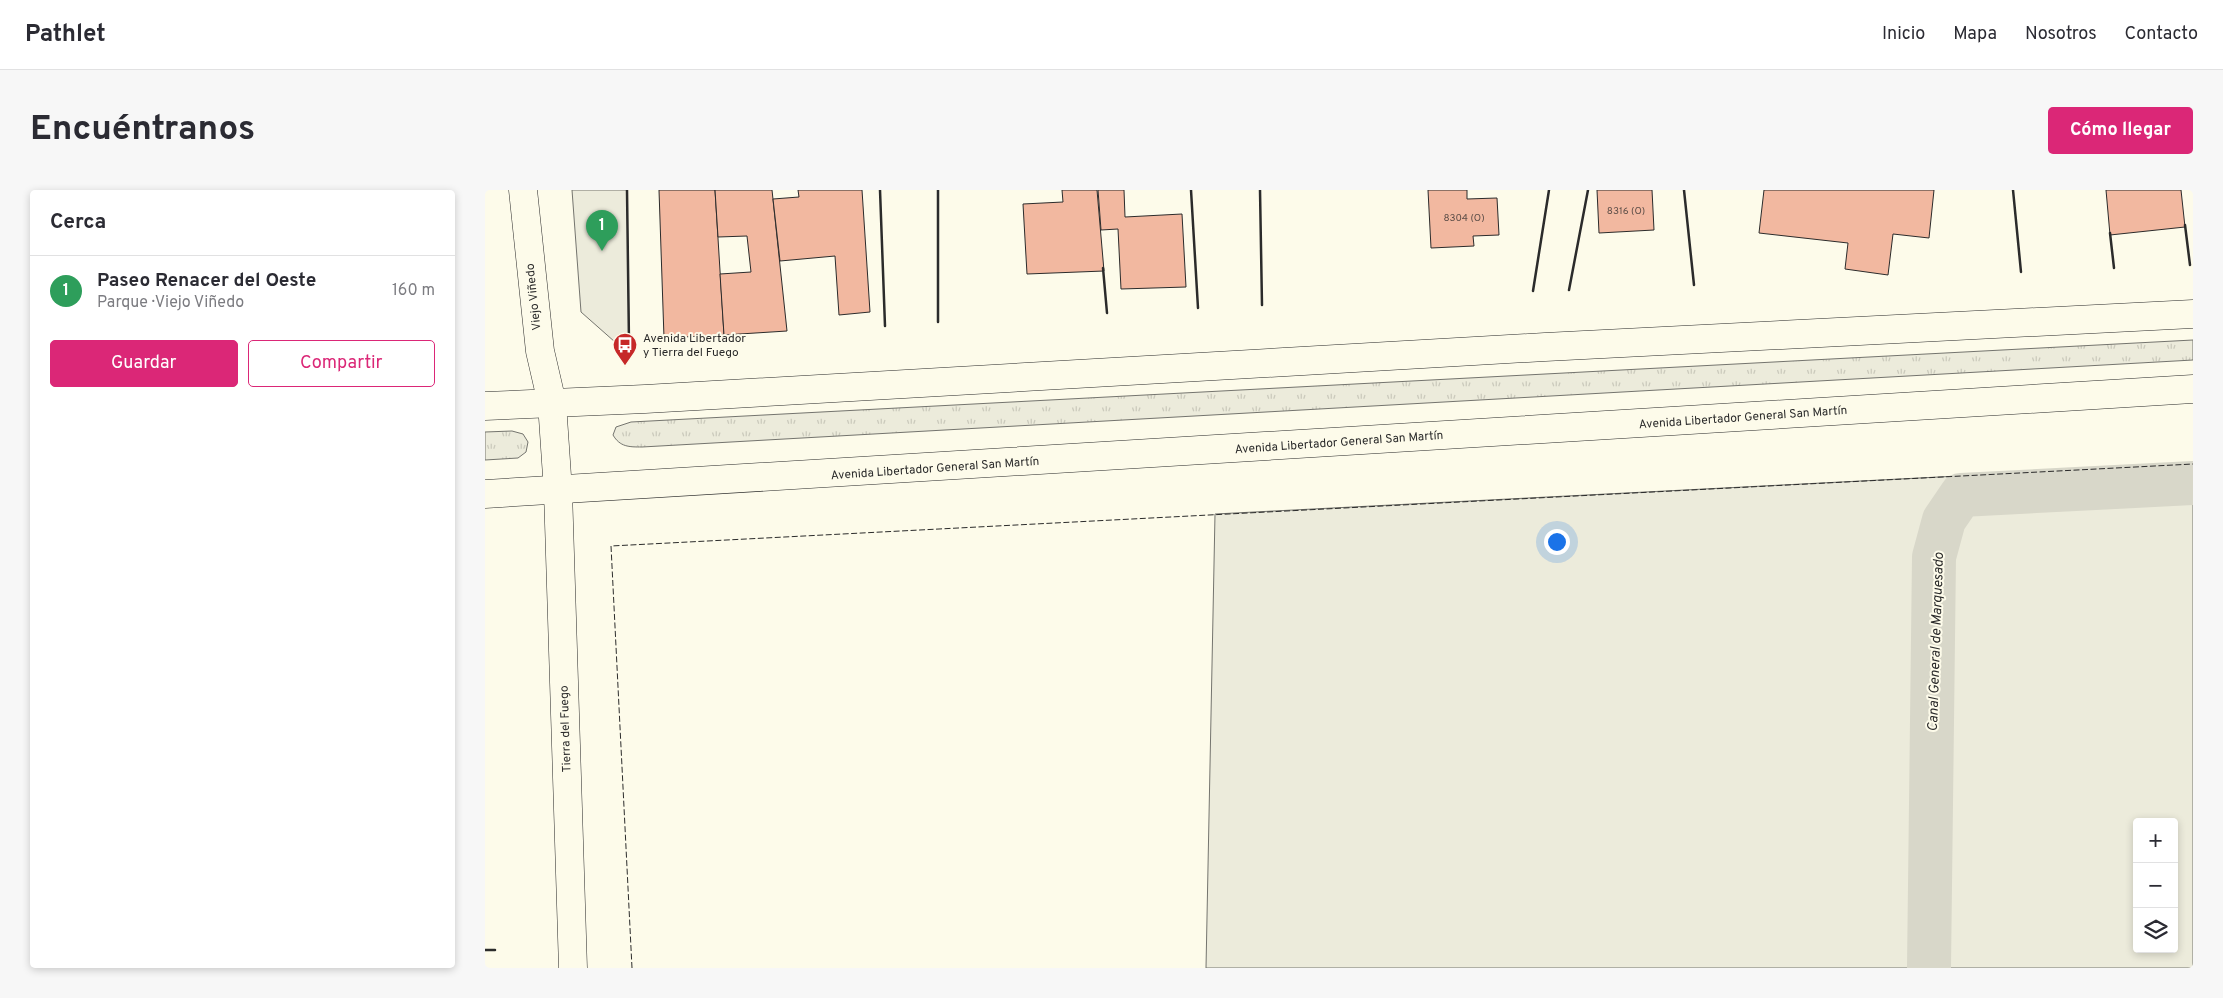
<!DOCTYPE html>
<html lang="es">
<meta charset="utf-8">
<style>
body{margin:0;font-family:Overpass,sans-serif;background:#f7f7f7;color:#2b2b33}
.controls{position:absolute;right:15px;bottom:15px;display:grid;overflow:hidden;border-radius:5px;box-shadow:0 2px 8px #0003}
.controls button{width:45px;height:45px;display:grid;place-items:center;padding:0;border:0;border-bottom:1px solid #e1e1e2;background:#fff;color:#2b2b33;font:25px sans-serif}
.you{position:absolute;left:1071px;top:351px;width:18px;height:18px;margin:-12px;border:4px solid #fff;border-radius:50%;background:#1a73e8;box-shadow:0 0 0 8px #1a73e833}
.badge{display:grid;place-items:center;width:32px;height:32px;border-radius:50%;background:#db2777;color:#fff;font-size:16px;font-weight:700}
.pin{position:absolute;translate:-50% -41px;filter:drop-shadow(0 1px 2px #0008)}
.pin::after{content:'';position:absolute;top:26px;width:18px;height:15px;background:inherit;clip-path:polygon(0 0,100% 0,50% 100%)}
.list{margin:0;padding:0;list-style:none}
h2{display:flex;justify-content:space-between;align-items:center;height:65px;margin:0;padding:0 20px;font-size:21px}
h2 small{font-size:16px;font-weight:400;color:#7c7c81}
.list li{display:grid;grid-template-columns:32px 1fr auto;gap:15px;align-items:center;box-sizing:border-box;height:70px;padding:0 20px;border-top:1px solid #e1e1e2}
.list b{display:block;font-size:19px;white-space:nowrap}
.list p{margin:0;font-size:16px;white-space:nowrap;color:#7c7c81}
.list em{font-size:16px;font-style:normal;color:#7c7c81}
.actions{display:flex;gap:10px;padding:15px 20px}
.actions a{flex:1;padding:11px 0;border:1px solid #db2777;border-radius:5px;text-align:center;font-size:18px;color:#db2777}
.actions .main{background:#db2777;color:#fff}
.icon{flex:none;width:28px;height:28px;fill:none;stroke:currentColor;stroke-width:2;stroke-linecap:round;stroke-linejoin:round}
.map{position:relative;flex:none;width:1708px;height:778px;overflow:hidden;border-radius:5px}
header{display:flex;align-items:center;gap:30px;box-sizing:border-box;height:70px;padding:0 25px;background:#fff;border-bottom:1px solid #e1e1e2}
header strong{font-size:24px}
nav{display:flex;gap:28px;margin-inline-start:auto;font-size:18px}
.intro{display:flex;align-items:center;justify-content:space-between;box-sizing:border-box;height:120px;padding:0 30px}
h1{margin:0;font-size:35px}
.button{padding:12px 22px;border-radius:5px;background:#db2777;color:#fff;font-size:18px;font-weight:700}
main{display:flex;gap:30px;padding:0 30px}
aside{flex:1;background:#fff;border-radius:5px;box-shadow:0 2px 8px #0003}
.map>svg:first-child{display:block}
</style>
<header>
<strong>Pathlet</strong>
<nav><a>Inicio</a><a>Mapa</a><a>Nosotros</a><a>Contacto</a></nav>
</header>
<div class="intro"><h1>Encuéntranos</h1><a class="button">Cómo llegar</a></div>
<main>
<aside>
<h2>Cerca<small></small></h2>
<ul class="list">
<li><span class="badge" style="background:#2e9e5b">1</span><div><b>Paseo Renacer del Oeste</b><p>Parque · Viejo Viñedo</p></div><em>160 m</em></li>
</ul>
<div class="actions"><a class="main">Guardar</a><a>Compartir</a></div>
</aside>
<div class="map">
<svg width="1708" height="778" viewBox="0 0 1708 778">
<defs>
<pattern id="grass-tufts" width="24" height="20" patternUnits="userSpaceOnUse" patternTransform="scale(1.25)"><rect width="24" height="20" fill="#ecebdb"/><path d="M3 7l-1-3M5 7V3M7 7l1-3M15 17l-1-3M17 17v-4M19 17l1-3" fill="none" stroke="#cbcabc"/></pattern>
</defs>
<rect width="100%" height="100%" fill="#fdfbea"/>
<g fill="url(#grass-tufts)" stroke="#74746e">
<path d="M1708 150V170L157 257C144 257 135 257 128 245L131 237 146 232Z"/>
<polygon points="27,241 38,244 43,252 41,262 33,268 0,270 0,242"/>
</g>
<g fill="#ecebdb" stroke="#74746e" fill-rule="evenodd">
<polygon points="87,0 142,0 144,150 130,152 96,122"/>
<path d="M1708 274V778H721L730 324ZM1652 632H1689V759H1652Z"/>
</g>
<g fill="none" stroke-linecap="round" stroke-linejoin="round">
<polyline stroke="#d8d7c9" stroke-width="44" points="1444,778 1449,367 1459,330 1476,305 1708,293"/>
</g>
<g fill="#f2b8a0" stroke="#2b2b2b">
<polygon points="174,0 230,0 239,145 179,148"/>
<polygon points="230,0 287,0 302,141 239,145 235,84 266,82 262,46 233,47"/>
<polygon points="313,0 377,0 385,122 354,125 350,66 295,71 288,9 314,7"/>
<polygon points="577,0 612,0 619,81 542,84 538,14 578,12"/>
<polygon points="613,0 639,0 640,27 697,24 701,97 636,99 633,39 616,40"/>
<polygon points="943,0 982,0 982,9 1012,8 1014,45 988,46 989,56 946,58"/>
<polygon points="1112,0 1167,0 1169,40 1114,43"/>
<polygon points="1279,0 1449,0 1444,48 1408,44 1403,85 1360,79 1363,53 1274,43"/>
<polygon points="1621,0 1696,0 1700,37 1625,45"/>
</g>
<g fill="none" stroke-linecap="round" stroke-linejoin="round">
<defs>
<polyline id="minor" points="38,0 55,161 67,213 73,301 88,778"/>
<g id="primary">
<polyline points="0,216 160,209 1060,157 1708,124"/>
<polyline points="0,304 1708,199"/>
</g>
</defs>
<use href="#minor" stroke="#2b2b2b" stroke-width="29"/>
<use href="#primary" stroke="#2b2b2b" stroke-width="29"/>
<use href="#minor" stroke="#fdfbea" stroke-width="28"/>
<use href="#primary" stroke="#fdfbea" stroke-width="28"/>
<polyline stroke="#2b2b2b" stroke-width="1" stroke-dasharray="6 2.5" stroke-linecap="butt" points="147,778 126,356 1708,274"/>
<g stroke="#2b2b2b" stroke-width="2.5">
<polyline points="142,0 144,153"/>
<polyline points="395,0 400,136"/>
<polyline points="706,0 713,118"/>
<polyline points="775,0 777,115"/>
<polyline points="1199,0 1209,95"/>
<polyline points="1528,0 1536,82"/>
<polyline points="1700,35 1705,75"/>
<polyline points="1625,43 1629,78"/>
<polyline points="618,78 622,123"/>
<polyline points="1084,100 1103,0"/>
<polyline points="1048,101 1064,0"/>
<polyline points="453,132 453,0"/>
<polyline points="0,760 10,760"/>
</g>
</g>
<defs>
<symbol id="bus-pin" viewBox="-11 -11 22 30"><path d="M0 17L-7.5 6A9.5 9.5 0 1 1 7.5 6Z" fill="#c62828" stroke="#fdfbea"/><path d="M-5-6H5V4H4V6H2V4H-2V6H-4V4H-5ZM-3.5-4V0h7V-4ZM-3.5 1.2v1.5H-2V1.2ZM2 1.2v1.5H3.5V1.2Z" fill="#fff"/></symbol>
</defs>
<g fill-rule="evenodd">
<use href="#bus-pin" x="126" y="141" width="28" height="38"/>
</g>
<g text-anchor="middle" stroke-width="4" stroke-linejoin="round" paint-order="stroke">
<g font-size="10" fill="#5d4e48">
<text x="1141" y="24">8316 (O)</text>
<text x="979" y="31">8304 (O)</text>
</g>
<g font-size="12" fill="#2b2b2b" stroke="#fdfbea">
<text transform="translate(48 107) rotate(-96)" y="4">Viejo Viñedo</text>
<text transform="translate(1258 227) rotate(-4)" y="4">Avenida Libertador General San Martín</text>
<text transform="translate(854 252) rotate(-4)" y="4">Avenida Libertador General San Martín</text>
<text transform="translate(450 278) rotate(-4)" y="4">Avenida Libertador General San Martín</text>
<text transform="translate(80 539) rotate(-92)" y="4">Tierra del Fuego</text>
</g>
<g font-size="12" fill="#2b2b2b" stroke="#fdfbea" text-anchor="start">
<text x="158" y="152">Avenida Libertador<tspan x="158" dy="14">y Tierra del Fuego</tspan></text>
</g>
<g font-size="14" font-style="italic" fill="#2b2b2b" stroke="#fdfbea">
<text transform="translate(1450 452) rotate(-88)" y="5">Canal General de Marquesado</text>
</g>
</g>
</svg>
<div class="controls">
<button>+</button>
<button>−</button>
<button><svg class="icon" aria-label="layers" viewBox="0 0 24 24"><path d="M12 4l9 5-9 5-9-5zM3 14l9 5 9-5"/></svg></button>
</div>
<div class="you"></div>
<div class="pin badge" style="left:117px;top:61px;background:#2e9e5b">1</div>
</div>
</main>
